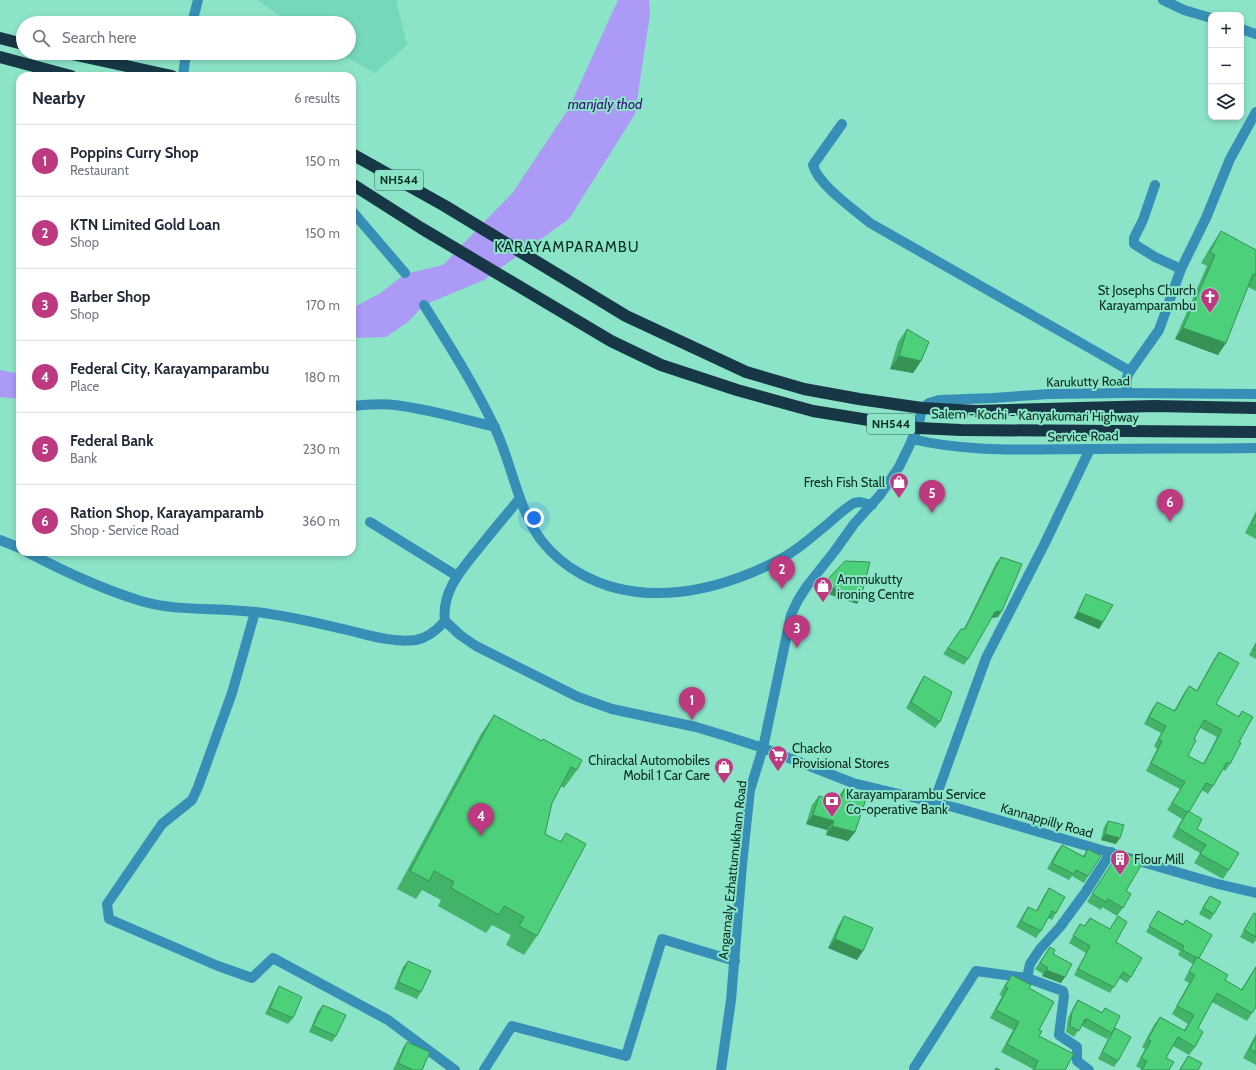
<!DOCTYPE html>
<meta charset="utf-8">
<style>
body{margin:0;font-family:Cabin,sans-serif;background:#f2f2f3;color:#1f2937}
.controls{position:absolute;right:12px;top:12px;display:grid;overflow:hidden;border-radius:8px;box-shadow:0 2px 6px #0003}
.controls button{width:36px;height:36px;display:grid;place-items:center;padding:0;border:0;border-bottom:1px solid #e0e1e3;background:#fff;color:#1f2937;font:20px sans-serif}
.you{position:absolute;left:534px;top:518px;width:14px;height:14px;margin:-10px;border:3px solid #fff;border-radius:50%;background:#1a73e8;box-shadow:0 0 0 6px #1a73e833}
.badge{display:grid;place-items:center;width:26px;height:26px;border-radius:50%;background:#bd3a80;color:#fff;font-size:13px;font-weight:700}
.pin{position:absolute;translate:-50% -33px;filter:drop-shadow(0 1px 2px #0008)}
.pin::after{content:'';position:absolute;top:21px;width:14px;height:12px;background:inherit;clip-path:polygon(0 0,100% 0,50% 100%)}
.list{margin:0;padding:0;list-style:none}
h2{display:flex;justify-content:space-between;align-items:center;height:52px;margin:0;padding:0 16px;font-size:17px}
h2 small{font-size:13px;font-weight:400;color:#747a83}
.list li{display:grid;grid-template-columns:26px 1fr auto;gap:12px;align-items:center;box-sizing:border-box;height:72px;padding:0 16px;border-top:1px solid #e0e1e3}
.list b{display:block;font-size:15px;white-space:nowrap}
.list p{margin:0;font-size:13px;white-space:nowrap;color:#747a83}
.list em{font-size:13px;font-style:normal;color:#747a83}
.icon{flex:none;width:22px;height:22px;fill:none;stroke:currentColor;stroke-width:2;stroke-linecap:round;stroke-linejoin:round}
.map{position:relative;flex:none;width:1256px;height:1070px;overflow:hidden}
.search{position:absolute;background:#fff;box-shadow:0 2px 6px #0003;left:16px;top:16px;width:340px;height:44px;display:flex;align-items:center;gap:10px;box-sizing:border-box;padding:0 14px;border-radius:22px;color:#747a83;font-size:15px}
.panel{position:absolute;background:#fff;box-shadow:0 2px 6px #0003;left:16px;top:72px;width:340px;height:484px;border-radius:12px}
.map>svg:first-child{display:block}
</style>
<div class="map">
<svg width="1256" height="1070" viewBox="0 0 1256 1070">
<rect width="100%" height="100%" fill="#8ce4c8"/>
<polygon fill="#76d8ba" points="257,0 396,0 407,45 375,73 338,53 349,53 349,23 290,23"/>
<g fill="#ac9af7">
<polygon points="618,0 649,0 650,14 635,114 569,219 484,280 424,305 408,322 386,337 352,338 352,308 379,294 405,274 443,265 513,192 569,108"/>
<polygon points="0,370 20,374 20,399 0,397"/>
</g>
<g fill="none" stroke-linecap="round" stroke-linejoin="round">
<g stroke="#378fb7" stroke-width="10">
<polyline points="1163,0 1184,10 1211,18"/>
<polyline points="192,23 198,0"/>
<polyline points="1241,29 1256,34"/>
<polyline points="183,76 186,53"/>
<path d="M842 124 813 165C818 185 855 210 870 223L1130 371"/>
<polyline points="1155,185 1143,220 1134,238 1134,244 1155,257 1181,269"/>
<polyline points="352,211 405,273"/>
<path d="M424 305C449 345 474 384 494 426 512 463 517 507 541 540 552 554 566 566 581 574 642 608 715 592 775 562 795 552 812 537 830 522 837 516 845 508 854 503L860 502 872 505"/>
<polyline points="1126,393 1127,377 1130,371 1159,330 1181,269 1206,218 1230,159 1256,112"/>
<path d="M352 406C366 405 381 403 395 405 429 409 462 419 495 427"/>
<path d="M912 439C969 453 1031 449 1089 449 1145 448 1200 449 1256 448"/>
<path d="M520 498C508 513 495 528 483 543 465 566 441 589 445 621L460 635 476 646 578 697 612 709 696 727 729 737 763 748 853 783 957 808 1218 884 1256 893"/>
<polyline points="370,522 457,576"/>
<polyline points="0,540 20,548"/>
<path d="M27 552C63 571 102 589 141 601 178 612 217 607 255 612 286 615 317 623 347 630 369 635 393 643 416 640 428 638 437 630 445 621"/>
<polyline points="255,612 232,693 198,787 192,800 162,824 107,904 109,919 218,966 252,978 273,958 388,1020 455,1070"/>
<polyline points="934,802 986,658 1044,545 1090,449"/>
<polyline points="914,1068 976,971 1027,978"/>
<polyline points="484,1070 512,1026 626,1056 662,939 735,961"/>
<polyline points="721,1070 731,1000 742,865 750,790 763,748 791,615 798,600 807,586 834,552 854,524 880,495 899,467 918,428 922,408 929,403 939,400 993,398 1049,394 1126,393 1256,394"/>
<polyline points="1089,1070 1077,1061 1077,1047 1059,1035 1064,996 1063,991 1027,978 1030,964 1040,949 1060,927 1085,893 1111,852"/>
</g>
<g stroke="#183746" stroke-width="12">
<polyline points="0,38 23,44"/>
<polyline points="67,53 172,76"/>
<polyline points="0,57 71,76"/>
<polyline points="352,154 445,206 626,316 746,372 804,389 859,399 922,408 976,411 1154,406 1256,408"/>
<polyline points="352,184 421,228 611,341 661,365 737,390 813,411 918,428 961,430 1256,432"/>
</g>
</g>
<g fill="#42b369" fill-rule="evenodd">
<polygon points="1221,231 1256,250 1256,291 1248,287 1218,355 1175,339 1207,266 1201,263 1213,243"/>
<polygon points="907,329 921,361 913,373 890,369 898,342"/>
<polygon points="1256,511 1256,539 1245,533"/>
<polygon points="1001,557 998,617 991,618 968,659 964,665 943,654 961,629 964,629 996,563"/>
<polygon points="1086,594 1103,622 1099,629 1074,618 1082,601"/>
<polygon points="1256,642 1256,659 1249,655"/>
<path d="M1219 652 1216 704 1238 717 1242 711 1239 742 1230 764 1225 771 1223 769 1213 786 1208 794 1202 790 1189 812 1197 829 1229 870 1223 879 1194 863 1200 853 1172 837 1182 819 1167 810 1180 789 1146 771 1157 749 1154 746 1161 733 1144 724 1152 709 1157 702 1174 711 1184 693 1189 686 1197 690 1214 659ZM1200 728 1217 737 1203 764 1188 756 1194 739Z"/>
<polygon points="924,676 940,722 935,728 906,708 920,682"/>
<polygon points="494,715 577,770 564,788 561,786 552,803 545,834 560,842 566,833 537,936 524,955 506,945 511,935 492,925 486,933 438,906 441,900 422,890 416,899 397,889 481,734"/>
<polygon points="844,789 855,832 848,841 826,835 827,830 806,824 812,805 819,796 836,801 837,798"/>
<polygon points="1108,821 1116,844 1101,840 1104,827"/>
<polygon points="1062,845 1083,856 1088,849 1088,876 1084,883 1072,876 1069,880 1047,869 1057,851"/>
<polygon points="1120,853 1126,891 1123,908 1117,916 1102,907 1101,910 1087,902 1108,869"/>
<polygon points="1049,888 1056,913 1052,920 1048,918 1041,931 1036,938 1016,927 1024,913 1028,907 1036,911 1045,894"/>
<polygon points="1210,896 1214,914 1210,920 1199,914 1205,903"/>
<polygon points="1158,911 1183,924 1186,920 1199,958 1225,980 1241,990 1256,966 1256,1007 1247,1021 1212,1002 1198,1028 1195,1047 1189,1055 1173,1046 1166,1058 1169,1070 1141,1070 1141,1069 1136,1066 1145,1049 1142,1047 1154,1025 1160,1017 1184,1030 1188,1024 1172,1014 1189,983 1184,980 1193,964 1178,955 1180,951 1146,932"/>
<polygon points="1254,913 1256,914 1256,940 1253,944 1240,937 1250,919"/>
<polygon points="844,916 857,960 828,948 838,926"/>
<polygon points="1118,916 1116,942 1131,977 1127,983 1119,978 1110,993 1074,975 1086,953 1069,943 1080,924 1084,926 1090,918 1110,929"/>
<polygon points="1050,947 1053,954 1061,983 1042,976 1043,974 1035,969"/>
<polygon points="408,961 421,992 417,999 394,989 403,967"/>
<polygon points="1012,975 1029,988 1039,1030 1039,1036 1065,1070 1032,1070 1033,1069 1001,1052 1013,1030 990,1018 1002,996 999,995 1006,983"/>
<polygon points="279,986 293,1018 288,1024 265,1014 275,993"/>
<polygon points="1078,1000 1102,1012 1105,1008 1112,1033 1107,1039 1082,1026 1081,1026 1074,1037 1066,1032 1068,1018 1074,1006"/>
<polygon points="323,1005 336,1036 332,1042 309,1032 318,1011"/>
<polygon points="1115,1028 1118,1061 1114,1067 1098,1059 1110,1035"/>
<polygon points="1256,1034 1256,1065 1243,1058"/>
<polygon points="407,1042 422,1070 393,1070 403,1048"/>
<polygon points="1188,1056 1198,1070 1179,1070"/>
</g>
<g fill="#369255">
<polygon points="1183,328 1226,343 1218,355 1175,339"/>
<polygon points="899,356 921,361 913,373 890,369"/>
<polygon points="823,584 861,597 857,604 819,591"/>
<polygon points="1002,611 998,617 990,618 995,612"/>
<polygon points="1078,612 1103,622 1099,629 1074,618"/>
<polygon points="813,815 834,821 827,830 806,824"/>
<polygon points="832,826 855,832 848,841 826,835"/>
<polygon points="1105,834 1120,838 1116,844 1101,840"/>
<polygon points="835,939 863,951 857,960 828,948"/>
<polygon points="1046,970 1065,977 1061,983 1042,976"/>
<polygon points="1085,1019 1087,1019 1082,1026 1080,1025"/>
</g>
<g fill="#4dd07a" stroke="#369255" fill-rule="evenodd">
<polygon points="1221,231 1256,250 1256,275 1253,274 1226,343 1183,328 1215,255 1210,252"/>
<polygon points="907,329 929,342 921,361 899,356"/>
<polygon points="1256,515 1256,526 1252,524"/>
<polygon points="1001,557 1022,564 1002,611 995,612 968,659 948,648 961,629 965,629"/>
<polygon points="845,561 870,562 861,597 823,584"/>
<polygon points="1086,594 1113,605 1103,622 1078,612"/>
<polygon points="1256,644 1256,650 1253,649"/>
<path d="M1219 652 1239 663 1216 704 1239 717 1242 711 1253 717 1239 742 1241 743 1230 764 1227 762 1213 786 1206 783 1189 812 1188 811 1187 812 1172 803 1185 782 1151 763 1162 741 1159 739 1166 726 1149 717 1157 702 1175 711 1189 686 1197 691ZM1204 720 1222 730 1204 764 1188 756 1196 740 1194 739Z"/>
<polygon points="924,676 952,692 940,722 911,702"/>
<polygon points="494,715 542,741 543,739 582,760 577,770 571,767 552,803 545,834 561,842 566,833 586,844 537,936 519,926 524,917 504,906 499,915 451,888 454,882 434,871 429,881 410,871"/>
<polygon points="844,789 867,796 855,832 832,826 834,821 813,815 819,796 840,802"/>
<polygon points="1188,811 1202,819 1197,829 1239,853 1229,870 1200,854 1206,845 1178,828"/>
<polygon points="1108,821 1124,825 1120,838 1105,834"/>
<polygon points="1062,845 1084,857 1088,849 1101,856 1088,876 1076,870 1074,874 1052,863"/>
<polygon points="1120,853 1133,856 1143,862 1126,891 1131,894 1123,908 1108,899 1106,902 1092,894 1114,860 1115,861"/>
<polygon points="1049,888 1065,897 1056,913 1052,911 1041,931 1021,921 1028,907 1037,911"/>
<polygon points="1210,896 1221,902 1214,914 1203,908"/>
<polygon points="1158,911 1183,925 1186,920 1212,935 1199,958 1197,957 1197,958 1182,950 1184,946 1149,926"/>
<polygon points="1254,913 1256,914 1256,937 1244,930"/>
<polygon points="844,916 873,928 863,951 835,939"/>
<polygon points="1118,916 1127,922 1116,942 1142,958 1131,977 1123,972 1114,987 1078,969 1090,946 1073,936 1080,924 1085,926 1090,918 1110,929"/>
<polygon points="1050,947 1055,950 1053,954 1072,964 1065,977 1046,970 1048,968 1040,963"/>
<polygon points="1197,957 1228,975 1225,980 1242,990 1256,967 1256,1007 1252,1013 1217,993 1198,1028 1203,1032 1195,1047 1178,1037 1166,1058 1174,1062 1169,1070 1142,1070 1147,1061 1141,1058 1151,1041 1148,1039 1160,1017 1185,1031 1194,1015 1177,1006 1195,975 1189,972"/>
<polygon points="408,961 431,971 421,992 398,982"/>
<polygon points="1012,975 1031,985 1029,988 1054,1002 1039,1030 1042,1031 1039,1036 1074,1054 1065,1070 1034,1070 1038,1061 1007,1044 1019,1022 996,1010 1008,988 1005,987"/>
<polygon points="279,986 302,997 293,1018 270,1008"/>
<polygon points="1078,1000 1102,1013 1105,1008 1120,1016 1112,1033 1087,1019 1085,1019 1079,1031 1070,1026 1072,1012"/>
<polygon points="323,1005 346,1015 336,1036 313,1026"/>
<polygon points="1115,1028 1131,1037 1118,1061 1102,1052"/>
<polygon points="1256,1037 1256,1052 1250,1049"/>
<polygon points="407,1042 430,1052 422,1070 413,1070 398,1063"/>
<polygon points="1188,1056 1202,1063 1198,1070 1180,1070"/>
<polygon points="996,1068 1000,1070 995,1070"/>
</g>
<defs>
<symbol id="church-pin" viewBox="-11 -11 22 30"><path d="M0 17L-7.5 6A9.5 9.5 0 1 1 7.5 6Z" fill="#bd3a80" stroke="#8ce4c8"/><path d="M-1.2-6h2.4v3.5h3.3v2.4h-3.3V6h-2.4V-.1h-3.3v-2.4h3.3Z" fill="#fff"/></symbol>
<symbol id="shop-pin" viewBox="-11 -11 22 30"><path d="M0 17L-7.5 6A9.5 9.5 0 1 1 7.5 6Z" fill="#bd3a80" stroke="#8ce4c8"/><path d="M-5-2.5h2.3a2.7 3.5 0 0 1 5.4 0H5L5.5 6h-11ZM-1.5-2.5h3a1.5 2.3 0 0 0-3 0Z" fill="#fff"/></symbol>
<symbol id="supermarket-pin" viewBox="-11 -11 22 30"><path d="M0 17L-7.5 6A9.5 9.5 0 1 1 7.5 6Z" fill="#bd3a80" stroke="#8ce4c8"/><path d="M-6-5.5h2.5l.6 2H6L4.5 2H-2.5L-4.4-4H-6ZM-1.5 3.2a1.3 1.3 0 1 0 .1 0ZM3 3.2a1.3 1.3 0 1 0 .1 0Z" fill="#fff"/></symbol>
<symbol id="bank-pin" viewBox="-11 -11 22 30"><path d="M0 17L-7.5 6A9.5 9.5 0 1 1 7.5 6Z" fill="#bd3a80" stroke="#8ce4c8"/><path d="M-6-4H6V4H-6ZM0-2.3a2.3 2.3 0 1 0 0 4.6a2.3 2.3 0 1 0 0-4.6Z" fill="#fff"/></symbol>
<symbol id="building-pin" viewBox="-11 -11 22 30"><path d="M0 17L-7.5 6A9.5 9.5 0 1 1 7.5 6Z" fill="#bd3a80" stroke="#8ce4c8"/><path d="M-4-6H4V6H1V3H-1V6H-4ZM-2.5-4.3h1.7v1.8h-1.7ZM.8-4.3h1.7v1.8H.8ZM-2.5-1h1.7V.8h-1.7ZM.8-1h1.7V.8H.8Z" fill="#fff"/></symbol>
</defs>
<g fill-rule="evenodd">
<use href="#church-pin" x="1199" y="286" width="22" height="30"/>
<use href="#shop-pin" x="888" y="471" width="22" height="30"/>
<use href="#shop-pin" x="812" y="575" width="22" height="30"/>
<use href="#supermarket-pin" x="767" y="744" width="22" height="30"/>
<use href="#shop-pin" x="713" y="756" width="22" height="30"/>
<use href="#bank-pin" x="821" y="790" width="22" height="30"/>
<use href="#building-pin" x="1109" y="848" width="22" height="30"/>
</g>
<g text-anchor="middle" stroke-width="4" stroke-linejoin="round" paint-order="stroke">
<g fill="#8ce4c8" stroke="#2e6454" stroke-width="1">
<rect x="375" y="170" width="48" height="20" rx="3"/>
<rect x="867" y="414" width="48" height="20" rx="3"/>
</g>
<g font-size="12" font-weight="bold" fill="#052d23">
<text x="399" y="184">NH544</text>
<text x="891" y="428">NH544</text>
</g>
<g font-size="13" fill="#052d23" stroke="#8ce4c8" text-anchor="start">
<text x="1196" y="295" text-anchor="end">St Josephs Church<tspan x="1196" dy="15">Karayamparambu</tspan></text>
<text x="885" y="487" text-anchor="end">Fresh Fish Stall</text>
<text x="837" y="584">Ammukutty<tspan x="837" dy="15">ironing Centre</tspan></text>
<text x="792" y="753">Chacko<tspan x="792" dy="15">Provisional Stores</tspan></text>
<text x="710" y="765" text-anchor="end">Chirackal Automobiles<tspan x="710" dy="15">Mobil 1 Car Care</tspan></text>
<text x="846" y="799">Karayamparambu Service<tspan x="846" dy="15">Co-operative Bank</tspan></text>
<text x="1134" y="864">Flour Mill</text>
</g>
<g font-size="13" fill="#052d23" stroke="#8ce4c8">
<text transform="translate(1088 381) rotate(-1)" y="5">Karukutty Road</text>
<text transform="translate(1035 415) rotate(1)" y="5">Salem - Kochi - Kanyakumari Highway</text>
<text transform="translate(1083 436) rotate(-1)" y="5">Service Road</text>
<text transform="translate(1047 820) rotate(16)" y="5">Kannappilly Road</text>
<text transform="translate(732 870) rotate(-84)" y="5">Angamaly Ezhattumukham Road</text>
</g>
<g font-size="14" font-style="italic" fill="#360d77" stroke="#8ce4c8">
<text x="605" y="109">manjaly thod</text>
</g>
<g font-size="15" letter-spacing="1" fill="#052d23" stroke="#8ce4c8">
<text x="567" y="252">KARAYAMPARAMBU</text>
</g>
</g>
</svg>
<div class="controls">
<button>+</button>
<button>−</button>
<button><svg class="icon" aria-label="layers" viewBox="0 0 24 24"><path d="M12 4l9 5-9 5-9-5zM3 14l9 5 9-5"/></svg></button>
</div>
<div class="you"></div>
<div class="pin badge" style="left:692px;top:720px">1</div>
<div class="pin badge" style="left:782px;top:589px">2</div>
<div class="pin badge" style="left:797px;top:648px">3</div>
<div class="pin badge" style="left:481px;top:836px">4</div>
<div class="pin badge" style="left:932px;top:513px">5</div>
<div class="pin badge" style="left:1170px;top:522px">6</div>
<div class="search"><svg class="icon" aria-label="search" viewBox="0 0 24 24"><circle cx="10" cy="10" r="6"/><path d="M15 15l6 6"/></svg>Search here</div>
<section class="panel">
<h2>Nearby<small>6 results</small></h2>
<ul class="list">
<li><span class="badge">1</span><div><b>Poppins Curry Shop</b><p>Restaurant</p></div><em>150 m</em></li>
<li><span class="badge">2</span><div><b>KTN Limited Gold Loan</b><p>Shop</p></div><em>150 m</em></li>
<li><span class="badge">3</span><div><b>Barber Shop</b><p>Shop</p></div><em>170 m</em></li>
<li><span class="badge">4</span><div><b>Federal City, Karayamparambu</b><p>Place</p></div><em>180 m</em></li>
<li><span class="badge">5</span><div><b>Federal Bank</b><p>Bank</p></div><em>230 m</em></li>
<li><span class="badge">6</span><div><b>Ration Shop, Karayamparamb</b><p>Shop · Service Road</p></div><em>360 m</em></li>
</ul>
</section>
</div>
